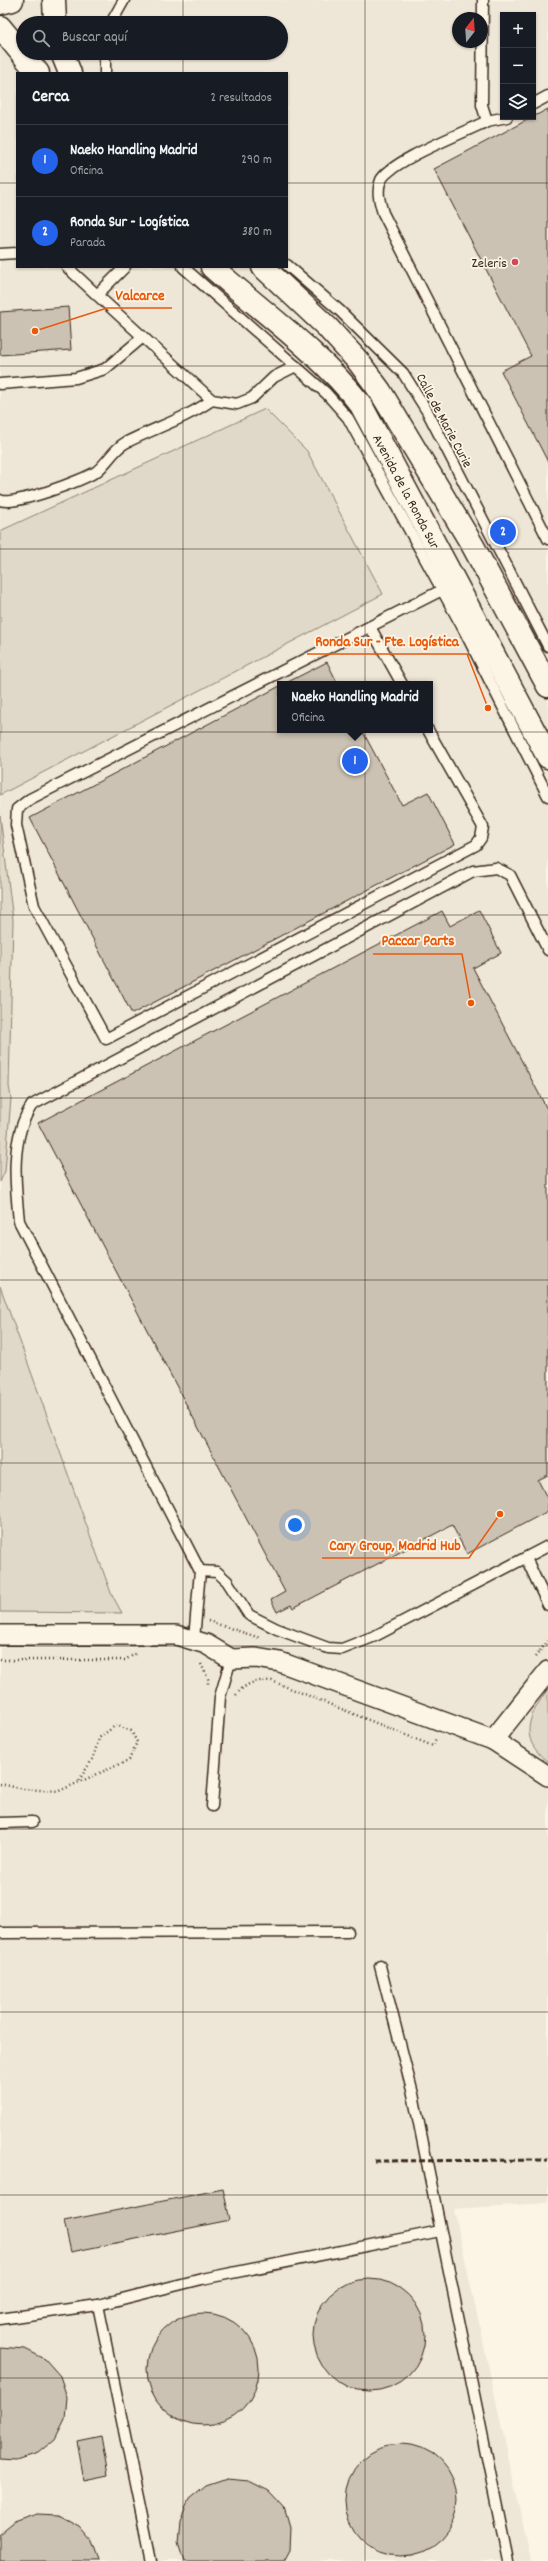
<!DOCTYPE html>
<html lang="es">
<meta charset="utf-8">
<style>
body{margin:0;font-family:Dekko,sans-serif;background:#242831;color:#f1f3f6}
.controls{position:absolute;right:12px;top:12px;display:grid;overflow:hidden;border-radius:0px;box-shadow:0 1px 3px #0004}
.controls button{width:36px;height:36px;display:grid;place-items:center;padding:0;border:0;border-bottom:1px solid #363941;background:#171b24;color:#f1f3f6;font:20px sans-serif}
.compass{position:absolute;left:452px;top:12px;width:36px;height:36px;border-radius:50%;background:#171b24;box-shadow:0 1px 3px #0004;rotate:17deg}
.you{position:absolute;left:295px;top:1525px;width:14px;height:14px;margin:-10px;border:3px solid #fff;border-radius:50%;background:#1a73e8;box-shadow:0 0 0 6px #1a73e833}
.badge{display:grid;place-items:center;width:26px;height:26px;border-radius:50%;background:#2563eb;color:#fff;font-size:13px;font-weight:700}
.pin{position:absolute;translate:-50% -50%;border:2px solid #fff;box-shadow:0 1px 4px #0006}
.popup{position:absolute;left:277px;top:681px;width:156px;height:52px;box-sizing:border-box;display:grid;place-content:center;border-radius:0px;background:#171b24;filter:drop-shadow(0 1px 3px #0005);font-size:13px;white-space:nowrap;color:#9ea1a6}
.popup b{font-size:15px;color:#f1f3f6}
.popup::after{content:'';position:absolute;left:50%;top:100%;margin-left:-8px;border:8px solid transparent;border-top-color:#171b24}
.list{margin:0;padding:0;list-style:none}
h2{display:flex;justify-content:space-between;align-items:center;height:52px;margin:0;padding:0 16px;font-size:17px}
h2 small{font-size:13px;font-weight:400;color:#9ea1a6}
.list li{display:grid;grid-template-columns:26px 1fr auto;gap:12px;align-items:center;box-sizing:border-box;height:72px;padding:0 16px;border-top:1px solid #363941}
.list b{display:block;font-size:15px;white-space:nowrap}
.list p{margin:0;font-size:13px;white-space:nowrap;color:#9ea1a6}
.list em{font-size:13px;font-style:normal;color:#9ea1a6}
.icon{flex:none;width:22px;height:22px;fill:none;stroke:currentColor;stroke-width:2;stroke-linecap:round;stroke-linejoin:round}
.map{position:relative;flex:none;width:548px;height:2561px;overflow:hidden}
.search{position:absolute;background:#171b24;box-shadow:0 1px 3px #0004;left:16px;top:16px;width:272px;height:44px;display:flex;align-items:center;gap:10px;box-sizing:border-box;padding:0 14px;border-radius:22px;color:#9ea1a6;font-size:15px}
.panel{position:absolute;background:#171b24;box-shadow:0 1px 3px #0004;left:16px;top:72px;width:272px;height:196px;border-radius:0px}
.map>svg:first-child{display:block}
</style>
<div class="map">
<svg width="548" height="2561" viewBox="0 0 548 2561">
<rect width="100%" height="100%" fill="#fcf5e5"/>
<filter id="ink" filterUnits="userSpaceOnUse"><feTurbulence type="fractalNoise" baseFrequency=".025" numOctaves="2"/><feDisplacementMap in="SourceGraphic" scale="8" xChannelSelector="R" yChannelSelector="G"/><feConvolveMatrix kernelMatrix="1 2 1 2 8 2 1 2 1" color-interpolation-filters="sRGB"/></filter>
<g filter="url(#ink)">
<path fill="#eee6d6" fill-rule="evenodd" d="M12 0H548V2203L454 2209 531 2561H0V3ZM503 15H533V117H503ZM458 18H482V42H458ZM23 23H281V53H23ZM17 73H287V267H17ZM280 684H430V730H280Z"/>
<g fill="#e0d8c8" stroke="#8e8173">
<polygon points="265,409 307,451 383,594 0,795 0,531"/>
<polygon points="0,816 13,920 9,1086 11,1098 5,1171 0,1182"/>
<polygon points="0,1286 111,1593 122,1613 0,1612"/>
<path d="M548 1689V1762C517 1738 529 1715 548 1689Z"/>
</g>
<g fill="#ccc2b3" stroke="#3b2a1e">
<polygon points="548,109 548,462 501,371 531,356 434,169"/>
<polygon points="68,307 71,350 0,355 0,312"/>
<polygon points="327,662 338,684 284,684"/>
<polygon points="280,686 280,730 362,730 402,805 428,792 455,844 132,1014 30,818"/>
<polygon points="479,910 501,953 473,968 548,1111 548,1475 538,1480 548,1500 548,1511 467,1554 452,1525 293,1608 291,1605 277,1612 271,1600 285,1592 38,1123 442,911 450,926"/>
<polygon points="223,2189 230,2220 71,2252 64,2221"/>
<circle cx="369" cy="2335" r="56"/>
<circle cx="203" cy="2369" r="56"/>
<polygon points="0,2347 25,2349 45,2359 60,2376 67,2397 65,2419 55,2439 38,2453 17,2460 0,2459"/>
<polygon points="101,2436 108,2475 84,2480 77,2441"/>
<circle cx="401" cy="2500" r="56"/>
<polygon points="227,2479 249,2481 269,2491 284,2507 290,2528 289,2550 283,2561 184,2561 178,2542 180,2520 189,2500 206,2486"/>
<polygon points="37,2514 59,2515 79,2526 93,2542 100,2561 0,2561 0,2534 16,2521"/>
</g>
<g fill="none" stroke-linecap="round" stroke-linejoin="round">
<defs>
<g id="service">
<path d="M483 0 482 105 487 121C464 133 392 160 381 180 376 191 380 203 383 213L548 539"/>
<polyline points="111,23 124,0"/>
<polyline points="105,73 105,53"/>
<polyline points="533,104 548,96"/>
<polyline points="487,121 507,117"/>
<polyline points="0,254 17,253"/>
<polyline points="287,265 340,311 403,373 427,411 548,646"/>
<polyline points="67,267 97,295"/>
<polyline points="125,267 97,295 212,400 237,404 252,398 274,377 296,366"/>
<polyline points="183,267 326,393 348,418 464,630 548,796"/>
<polyline points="0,384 76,378 105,369 143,337"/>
<path d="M0 500C12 507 84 480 97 471 107 463 114 449 125 443 154 428 185 419 212 400"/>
<polyline points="370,627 402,684"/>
<polyline points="428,730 483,827 481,838 476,845 106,1039 34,906 16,825 17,809 30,799 442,590"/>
<polyline points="526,1558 548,1605"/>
<polyline points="200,1571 217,1572 227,1581 249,1615 277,1629 328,1648 342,1649 375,1636 548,1546"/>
<path d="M194 1639 200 1571 19 1221C15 1184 10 1138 32 1105L473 871 496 868 510 875 548 950"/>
<polyline points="212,1806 220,1697 231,1659"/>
<polyline points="0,1823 32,1822"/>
<polyline points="0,1933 348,1932"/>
<polyline points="380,1966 413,2094 508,2561"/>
<polyline points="98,2305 151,2561"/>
<polyline points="0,2319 98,2305 202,2279 440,2231"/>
</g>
<g id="minor">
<polyline points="0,1635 176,1635 206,1644 231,1659 256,1658 280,1662 493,1740"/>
<polyline points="548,1671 493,1740 548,1776"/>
</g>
<g id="secondary">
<polyline points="54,0 55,23"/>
<polyline points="0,27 38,73"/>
<polyline points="62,53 70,73"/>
<path id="s1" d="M212 267C262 312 319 351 361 405L548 757"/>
<polyline points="263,267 327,327 358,361 380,391 473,546 548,686"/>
</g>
<polyline id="primary" points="0,3 12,0"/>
</defs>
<use href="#service" stroke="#3b2a1e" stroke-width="13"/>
<use href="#minor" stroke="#3b2a1e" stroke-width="22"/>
<use href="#secondary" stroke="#3b2a1e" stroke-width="25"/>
<use href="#primary" stroke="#3b2a1e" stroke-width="25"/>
<g stroke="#3b2a1e" stroke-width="2.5" stroke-dasharray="1 3" stroke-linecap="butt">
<polyline points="208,1621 260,1638"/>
<polyline points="535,1657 548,1641"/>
<polyline points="0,1660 125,1660 135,1654"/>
<polyline points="201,1664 208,1679 208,1684"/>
<path d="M236 1695C247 1682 256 1680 272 1681L433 1746 436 1738"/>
<polyline points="0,1784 24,1789 59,1791 129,1760 137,1742 131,1731 116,1725 99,1738 93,1758 78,1782"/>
</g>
<use href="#service" stroke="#fcf5e5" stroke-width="10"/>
<use href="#minor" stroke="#fcf5e5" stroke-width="19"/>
<use href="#secondary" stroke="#fcf5e5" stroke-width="22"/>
<use href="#primary" stroke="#fcf5e5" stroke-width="22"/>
<polyline stroke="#3b2a1e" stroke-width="3" stroke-dasharray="6 3" stroke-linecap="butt" points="374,2161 548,2160"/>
</g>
</g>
<path fill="none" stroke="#3b2a1e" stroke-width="1" stroke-opacity="0.55" d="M183 0V23M365 0V2561M183 53V73M0 183H17M287 183H548M183 267V2561M0 366H548M0 549H548M0 732H548M0 915H548M0 1098H548M0 1280H548M0 1463H548M0 1646H548M0 1829H548M0 2012H548M0 2195H548M0 2378H548"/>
<circle fill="#d1495b" stroke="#fcf5e5" stroke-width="1.5" cx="515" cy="262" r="4"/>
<g text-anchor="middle" stroke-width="3.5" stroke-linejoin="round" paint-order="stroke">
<g font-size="14" fill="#3b2a1e" stroke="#fcf5e5" text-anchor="end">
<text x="507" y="267">Zeleris</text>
</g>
<g font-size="14" fill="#3b2a1e" stroke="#fcf5e5">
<text transform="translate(445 420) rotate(62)" y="5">Calle de Marie Curie</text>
<text dy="5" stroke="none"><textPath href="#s1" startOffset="301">Avenida de la Ronda Sur</textPath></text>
</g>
</g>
<path fill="none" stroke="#e8590c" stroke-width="1.5" d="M35 331L107 308H172M488 708L467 654H307M471 1003L462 954H373M500 1514L469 1558H322"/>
<g fill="#e8590c" stroke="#fcf5e5" stroke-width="1.5">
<circle cx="35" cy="331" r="4"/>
<circle cx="488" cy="708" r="4"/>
<circle cx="471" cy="1003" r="4"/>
<circle cx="500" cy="1514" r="4"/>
</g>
<g font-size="15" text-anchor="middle" font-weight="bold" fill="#e8590c" stroke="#fcf5e5" stroke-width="3.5" stroke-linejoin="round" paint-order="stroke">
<text x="140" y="300">Valcarce</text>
<text x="387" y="646">Ronda Sur - Fte. Logística</text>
<text x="418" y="945">Paccar Parts</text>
<text x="395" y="1550">Cary Group, Madrid Hub</text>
</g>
</svg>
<div class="controls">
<button>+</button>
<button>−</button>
<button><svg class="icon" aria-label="layers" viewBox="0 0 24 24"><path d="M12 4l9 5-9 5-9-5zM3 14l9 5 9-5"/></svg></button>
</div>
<svg class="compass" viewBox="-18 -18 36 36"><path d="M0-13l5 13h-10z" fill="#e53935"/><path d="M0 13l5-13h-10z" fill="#9ea1a6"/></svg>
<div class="you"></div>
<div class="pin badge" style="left:355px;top:761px">1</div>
<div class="popup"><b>Naeko Handling Madrid</b>Oficina</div>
<div class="pin badge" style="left:503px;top:532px">2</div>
<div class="search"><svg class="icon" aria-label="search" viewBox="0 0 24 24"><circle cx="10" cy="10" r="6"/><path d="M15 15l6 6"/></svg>Buscar aquí</div>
<section class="panel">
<h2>Cerca<small>2 resultados</small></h2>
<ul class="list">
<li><span class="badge">1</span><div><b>Naeko Handling Madrid</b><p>Oficina</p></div><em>290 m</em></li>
<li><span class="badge">2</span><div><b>Ronda Sur - Logística</b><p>Parada</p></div><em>380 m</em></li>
</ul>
</section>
</div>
